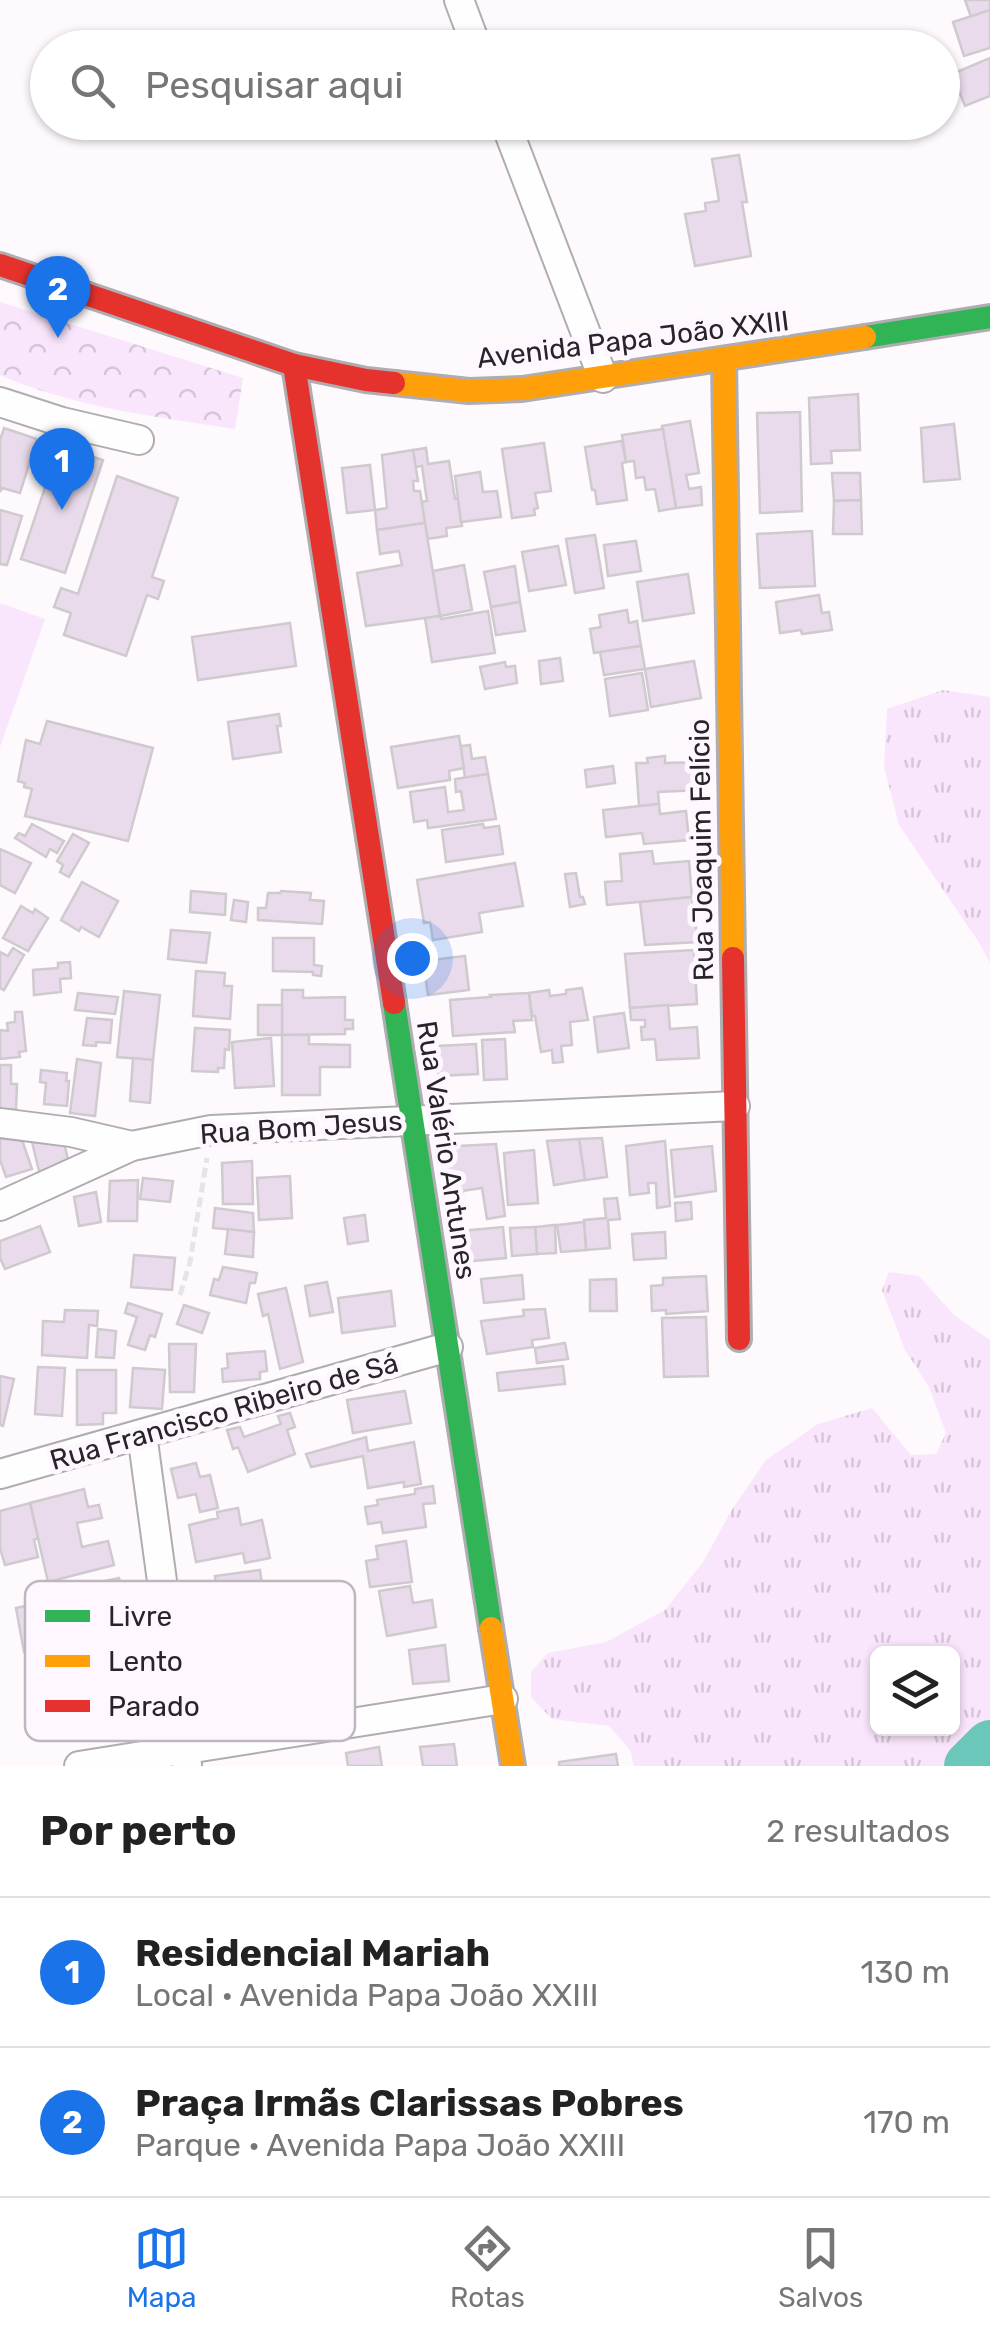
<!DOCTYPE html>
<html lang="pt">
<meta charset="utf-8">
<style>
body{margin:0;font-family:Rubik,sans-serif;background:#f6f6f6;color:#222}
.controls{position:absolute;right:30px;bottom:30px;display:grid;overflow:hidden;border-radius:15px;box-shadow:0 2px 8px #0004}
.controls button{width:90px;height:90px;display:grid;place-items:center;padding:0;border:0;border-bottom:2px solid #e0e0e0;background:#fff;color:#222;font:50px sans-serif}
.you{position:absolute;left:412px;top:958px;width:35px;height:35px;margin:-25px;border:8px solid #fff;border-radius:50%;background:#1a73e8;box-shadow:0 0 0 15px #1a73e833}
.badge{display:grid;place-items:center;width:65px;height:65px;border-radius:50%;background:#1a73e8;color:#fff;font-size:32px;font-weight:700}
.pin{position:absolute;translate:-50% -82px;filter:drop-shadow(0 2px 5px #0008)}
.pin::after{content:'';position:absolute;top:52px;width:35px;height:30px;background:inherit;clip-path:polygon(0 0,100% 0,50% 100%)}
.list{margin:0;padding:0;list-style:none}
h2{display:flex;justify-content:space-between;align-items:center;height:130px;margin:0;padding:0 40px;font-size:42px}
h2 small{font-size:32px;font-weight:400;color:#767676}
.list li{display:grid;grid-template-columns:65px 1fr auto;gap:30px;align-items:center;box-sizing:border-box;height:150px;padding:0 40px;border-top:2px solid #e0e0e0}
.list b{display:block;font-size:38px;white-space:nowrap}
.list p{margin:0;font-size:32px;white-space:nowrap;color:#767676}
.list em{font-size:32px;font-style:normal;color:#767676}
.icon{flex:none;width:55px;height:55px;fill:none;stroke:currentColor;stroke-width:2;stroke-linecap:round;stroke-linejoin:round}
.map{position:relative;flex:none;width:990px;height:1766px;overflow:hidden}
.search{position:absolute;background:#fff;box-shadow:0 2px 8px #0004;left:30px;right:30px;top:30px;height:110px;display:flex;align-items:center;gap:25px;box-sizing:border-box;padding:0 35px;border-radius:55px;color:#767676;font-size:38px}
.sheet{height:430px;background:#fff}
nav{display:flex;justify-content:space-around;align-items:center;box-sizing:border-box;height:140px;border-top:2px solid #e0e0e0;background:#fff;font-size:28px;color:#767676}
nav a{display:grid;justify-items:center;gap:5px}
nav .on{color:#1a73e8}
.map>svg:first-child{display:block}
</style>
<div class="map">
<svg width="990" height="1766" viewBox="0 0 990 1766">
<defs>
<pattern id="grass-tufts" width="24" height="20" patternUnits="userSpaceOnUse" patternTransform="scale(2.5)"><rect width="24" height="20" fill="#fae6fc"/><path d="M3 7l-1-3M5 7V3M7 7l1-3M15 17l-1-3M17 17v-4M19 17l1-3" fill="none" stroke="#d6c5d8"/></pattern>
<pattern id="park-crowns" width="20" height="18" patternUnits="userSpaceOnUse" patternTransform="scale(2.5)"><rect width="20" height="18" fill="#fae6fc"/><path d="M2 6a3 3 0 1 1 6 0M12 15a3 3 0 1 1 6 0" fill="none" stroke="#d6c5d8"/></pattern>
</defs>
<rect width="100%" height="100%" fill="#fdf9fd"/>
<g fill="url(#grass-tufts)" fill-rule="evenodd">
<polygon points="943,690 990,697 990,963 980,944 899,825 884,767 887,709"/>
<path d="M889 1272 919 1276 954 1315 990 1340V1766H634L630 1750 609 1726 552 1719 531 1697V1672L548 1653 606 1642 665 1610 703 1562 733 1508 766 1460 818 1424 872 1408 911 1455 936 1454 946 1433 929 1387 905 1350 882 1290ZM878 1654H952V1728H878Z"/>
</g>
<path fill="url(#park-crowns)" d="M0 302 243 378 235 429C156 417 73 407 0 375Z"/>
<polygon fill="#fae6fc" points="0,603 45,619 0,747"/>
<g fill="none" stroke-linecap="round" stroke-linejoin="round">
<polyline stroke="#6ac7b9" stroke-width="50" points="969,1766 990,1745"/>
</g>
<g fill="#e9dbeb" stroke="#cecace" stroke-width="2.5">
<polygon points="965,0 990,0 990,10 971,17"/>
<polygon points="990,10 990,48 964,56 953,22"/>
<polygon points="990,58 990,96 965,106 952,74"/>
<polygon points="739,155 747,202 742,202 751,256 695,266 685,214 706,211 705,203 719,201 712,159"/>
<polygon points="858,394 860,450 831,451 832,463 811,464 809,398"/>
<polygon points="800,412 802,511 760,513 757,413"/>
<polygon points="690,421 699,473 686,475 689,489 701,487 702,505 676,508 662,426"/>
<polygon points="954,424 960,479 924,482 921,428"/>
<polygon points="4,428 37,439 20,493 2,488 0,492 0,440"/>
<polygon points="663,429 676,508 659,511 655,489 646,490 644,477 636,478 634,461 626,462 622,435"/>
<polygon points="622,441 626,462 622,463 627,500 597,504 595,490 592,490 585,447"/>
<polygon points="544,443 551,491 535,493 538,508 534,509 535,515 512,518 502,449"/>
<polygon points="59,446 103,460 65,573 21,559"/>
<polygon points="426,448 428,464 449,461 455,499 458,498 462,526 446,528 447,536 427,539 421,502 427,501 422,466 415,467 413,450"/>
<polygon points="413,450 418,481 413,481 414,491 420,491 425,523 377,530 375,510 387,508 382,455"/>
<polygon points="370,465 375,510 347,513 342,468"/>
<polygon points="480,472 483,492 497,491 501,517 461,522 455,476"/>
<polygon points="832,473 860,473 861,500 834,501"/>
<polygon points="117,476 178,498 152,577 164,581 158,599 147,595 126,656 64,635 71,613 54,607 61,588 78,594"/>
<polygon points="861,500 862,534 833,534 834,501"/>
<polygon points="0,510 22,516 7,565 0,564"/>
<polygon points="425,523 440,616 366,626 357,573 402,565 399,551 380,554 377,530"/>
<polygon points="812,531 815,586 760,588 757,534"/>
<polygon points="595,535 604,588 575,593 566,539"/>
<polygon points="636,541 641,571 608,576 604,545"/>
<polygon points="558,546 566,585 529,591 522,552"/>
<polygon points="464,565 472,610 440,616 433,571"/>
<polygon points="515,566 520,602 491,607 484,572"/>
<polygon points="688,574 694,613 643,621 637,582"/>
<polygon points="819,595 822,613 829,612 832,630 802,634 801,630 780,633 776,602"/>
<polygon points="520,602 525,631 496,635 491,607"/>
<polygon points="627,610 629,623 637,621 641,646 594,653 590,629 601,627 599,615"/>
<polygon points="488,611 495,653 432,662 425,618 440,616 441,619"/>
<polygon points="290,623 296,666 198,680 192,637"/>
<polygon points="641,646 645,669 604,675 600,652"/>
<polygon points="560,658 563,681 541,684 539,661"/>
<polygon points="694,661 701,698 651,707 645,669"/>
<polygon points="505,662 506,667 515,666 517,683 485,689 480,667"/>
<polygon points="642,673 648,710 610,716 605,679"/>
<polygon points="279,714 281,726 277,726 281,752 233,759 228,722"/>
<polygon points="47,721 153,748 128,841 25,816 32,789 24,787 25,783 18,781 26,740 40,744"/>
<polygon points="459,736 464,768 449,771 450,780 398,788 391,747"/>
<polygon points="470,745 472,759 485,757 488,774 465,778 461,746"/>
<polygon points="665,756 665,763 700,762 700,790 658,792 659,804 639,806 636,763 648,763 647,758"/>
<polygon points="613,766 615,783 587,787 585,770"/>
<polygon points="488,774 496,819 428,828 427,820 414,822 410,792 445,787 448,812 464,810 461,791 456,792 455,779"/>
<polygon points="659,804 660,814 686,811 689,840 644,844 642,833 606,837 603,810"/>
<polygon points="32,824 64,841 57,853 50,849 46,857 15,838 19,833 25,836"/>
<polygon points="483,824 484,828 499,826 503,854 446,862 442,830"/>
<polygon points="73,834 89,843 69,877 60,872 63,865 57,861"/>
<polygon points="0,849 31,863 15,893 0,885"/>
<polygon points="652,851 654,864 689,861 692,897 607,905 605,882 622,881 620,854"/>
<polygon points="515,863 523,906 479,913 482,932 433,940 430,922 424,923 417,880"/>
<polygon points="576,873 580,897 583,897 585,904 570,907 565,874"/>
<polygon points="82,882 118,901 99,937 81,927 79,931 61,920"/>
<polygon points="191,891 226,894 225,915 190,912"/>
<polygon points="281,891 311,893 310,900 324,901 322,924 258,920 258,908 266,908 268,893 280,893"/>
<polygon points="692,897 698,942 645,945 640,902"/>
<polygon points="234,900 248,902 246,922 231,920"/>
<polygon points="21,906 33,913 35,909 48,918 28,951 3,938"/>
<polygon points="171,930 210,933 206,963 168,959"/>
<polygon points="273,938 314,938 314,965 322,966 321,976 313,975 313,972 273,971"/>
<polygon points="13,948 24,955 4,990 0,988 0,952 8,956"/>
<polygon points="694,950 697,1004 630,1008 625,954"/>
<polygon points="465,956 469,990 428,995 423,961"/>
<polygon points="70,962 71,978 60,979 61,992 34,995 33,970 58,968 58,963"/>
<polygon points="196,971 225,973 224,986 232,986 230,1019 193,1016"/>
<polygon points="582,988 588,1020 570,1022 572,1045 561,1046 563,1062 553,1063 552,1050 541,1052 535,1016 532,1016 529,993 549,990 550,996 566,994 566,990"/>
<polygon points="282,990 303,990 303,998 345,997 345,1020 353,1020 353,1029 345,1029 345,1034 282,1035"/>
<polygon points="124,991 160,995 153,1060 117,1057"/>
<polygon points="78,993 118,997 115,1014 75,1010"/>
<polygon points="529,993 532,1020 513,1021 515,1032 453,1036 450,1000 491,997 490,995"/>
<rect x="258" y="1005" width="24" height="30"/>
<polygon points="668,1005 670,1029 697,1027 699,1058 657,1060 655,1039 642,1040 641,1027 645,1027 645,1020 631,1020 630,1008"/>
<polygon points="15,1012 22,1012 26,1051 19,1052 20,1057 0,1059 0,1030 8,1031 7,1023 15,1022"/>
<polygon points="624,1013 629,1048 598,1052 594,1017"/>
<polygon points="87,1018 112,1020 110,1043 96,1042 96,1046 83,1045"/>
<polygon points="195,1028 230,1030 229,1050 225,1049 224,1068 218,1068 218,1072 192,1071"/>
<polygon points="282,1035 309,1035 309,1044 350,1045 350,1067 320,1067 320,1095 282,1095"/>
<polygon points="271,1038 274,1086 235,1088 232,1042"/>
<polygon points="505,1039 507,1079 484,1080 482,1040"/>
<polygon points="476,1044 478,1074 438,1076 436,1046"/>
<polygon points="133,1058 153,1060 150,1103 130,1101"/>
<polygon points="77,1059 101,1063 95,1116 70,1113"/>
<polygon points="0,1065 11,1065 11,1084 17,1084 16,1109 0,1109"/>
<polygon points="41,1070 67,1073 66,1081 69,1081 67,1106 44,1104 46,1083 40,1082"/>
<polygon points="19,1131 32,1169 6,1177 0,1160 0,1138"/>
<polygon points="62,1134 70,1168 40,1175 32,1142"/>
<polygon points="602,1138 607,1177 585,1180 579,1139"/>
<polygon points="579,1139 585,1180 554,1185 547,1141"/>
<polygon points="665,1141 670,1206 657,1208 656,1183 648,1183 649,1193 630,1195 626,1146"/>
<polygon points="496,1144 505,1216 487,1219 482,1188 462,1191 463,1198 448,1200 439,1147"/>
<polygon points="712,1146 716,1191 675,1197 671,1150"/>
<polygon points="534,1150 538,1203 508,1205 504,1153"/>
<polygon points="252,1161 253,1204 223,1204 222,1163"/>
<polygon points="290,1176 292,1218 259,1220 257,1178"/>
<polygon points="143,1178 173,1181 170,1202 140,1199"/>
<polygon points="138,1180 137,1221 108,1221 110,1181"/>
<polygon points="96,1192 101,1222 79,1226 74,1197"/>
<polygon points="617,1198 620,1219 608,1220 610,1248 586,1250 584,1220 606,1218 604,1199"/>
<polygon points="691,1202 692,1219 676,1221 675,1203"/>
<polygon points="215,1208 253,1213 254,1232 213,1228"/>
<polygon points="365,1215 368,1241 348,1244 344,1218"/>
<polygon points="584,1222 586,1250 561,1252 557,1225"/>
<polygon points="555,1225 556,1253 537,1254 535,1227"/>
<polygon points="40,1226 50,1252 5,1269 0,1258 0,1241"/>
<polygon points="503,1227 506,1258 463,1262 460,1231"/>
<polygon points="535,1227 537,1254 512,1256 510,1228"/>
<polygon points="228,1229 254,1232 253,1257 225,1254"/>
<polygon points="665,1232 666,1258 634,1260 632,1234"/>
<polygon points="134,1255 175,1258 172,1290 131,1287"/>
<polygon points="223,1267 257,1273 255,1283 250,1283 246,1303 210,1295 214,1279 219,1280"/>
<polygon points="522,1275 524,1299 484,1303 481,1279"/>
<polygon points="706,1276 708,1311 666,1314 666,1310 652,1311 651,1286 663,1285 663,1278"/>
<polygon points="616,1279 617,1311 590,1311 590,1280"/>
<polygon points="327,1282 333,1312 310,1316 305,1286"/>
<polygon points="286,1288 303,1362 280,1369 268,1314 263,1316 258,1294"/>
<polygon points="391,1291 395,1326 342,1333 338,1298"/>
<polygon points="128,1303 162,1314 155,1337 150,1335 145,1350 128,1345 137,1317 125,1313"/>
<polygon points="184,1305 209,1313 202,1333 177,1324"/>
<polygon points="545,1309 549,1338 532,1340 533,1347 487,1354 481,1321 524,1316 523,1310"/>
<polygon points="65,1310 98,1311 97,1326 89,1325 87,1358 42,1355 43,1321 64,1322"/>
<polygon points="706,1317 708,1376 664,1377 662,1318"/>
<polygon points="98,1329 116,1331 114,1358 96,1357"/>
<polygon points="565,1343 568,1359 537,1363 535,1348"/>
<polygon points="169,1344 196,1344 194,1392 170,1392"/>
<polygon points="265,1351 267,1371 260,1372 260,1379 223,1382 222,1369 228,1368 227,1354"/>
<polygon points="563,1366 565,1384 499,1391 497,1373"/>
<polygon points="38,1367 65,1368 62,1416 35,1414"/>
<polygon points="133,1368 165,1370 162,1409 130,1407"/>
<polygon points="77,1370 116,1370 116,1413 103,1413 103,1424 77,1425"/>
<polygon points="0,1376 14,1379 3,1426 0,1425"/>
<polygon points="405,1391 411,1423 353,1433 347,1400"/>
<polygon points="290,1413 295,1427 287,1430 295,1454 248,1472 238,1447 233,1449 227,1430 240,1427 244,1437 281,1424 278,1416"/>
<polygon points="366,1437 368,1451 414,1442 421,1484 404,1487 404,1482 368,1488 363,1456 311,1467 306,1454"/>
<polygon points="196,1463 200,1477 210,1475 218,1508 200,1512 196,1494 178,1498 171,1469"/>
<polygon points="433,1486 435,1503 423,1504 426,1527 383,1533 381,1522 368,1524 365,1507 378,1505 377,1500 415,1494 415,1489"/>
<polygon points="84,1489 88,1507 99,1505 102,1518 77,1523 82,1547 108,1541 114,1565 48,1582 30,1503"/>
<polygon points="30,1503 38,1538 34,1540 38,1557 5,1565 0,1548 0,1511"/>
<polygon points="238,1508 241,1525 262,1520 270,1558 245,1563 243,1553 196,1562 189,1525 218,1518 217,1512"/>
<polygon points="406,1541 412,1582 370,1587 366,1561 378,1559 376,1546"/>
<polygon points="260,1570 265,1605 244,1608 242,1596 218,1600 215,1576"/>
<polygon points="119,1578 127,1617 73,1628 69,1609 81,1607 77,1587"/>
<polygon points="410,1586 413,1603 432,1600 436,1627 387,1636 379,1591"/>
<polygon points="35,1604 42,1650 24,1652 16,1608"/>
<polygon points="445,1645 449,1681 413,1684 409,1650"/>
<polygon points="454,1744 457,1766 423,1766 420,1747"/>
<polygon points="379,1747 382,1766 348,1766 346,1753"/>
<polygon points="616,1754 618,1766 559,1766 559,1762"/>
</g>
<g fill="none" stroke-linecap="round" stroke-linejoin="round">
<defs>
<g id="street">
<polyline points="459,0 477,48"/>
<polyline points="505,122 603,378"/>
<polyline points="0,402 62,422 139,440"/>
<polyline points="0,1123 71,1132 132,1146"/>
<polyline points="0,1206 132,1146 211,1130 735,1106"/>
<polyline points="142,1434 187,1765"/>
<polyline points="0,1474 448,1347"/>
<polyline points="79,1766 503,1699"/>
</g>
<g id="fast">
<polyline points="865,337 990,317"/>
<polyline points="394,1003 491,1628"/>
</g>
<g id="slow">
<polyline points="724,360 733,958"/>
<polyline points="394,383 469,391 522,389 865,337"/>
<polyline points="491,1628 513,1766"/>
</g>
<g id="jam">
<polyline points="0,265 294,365 366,380 394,383"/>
<polyline points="294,365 394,1003"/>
<polyline points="733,958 739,1339"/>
</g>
</defs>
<use href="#street" stroke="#b0adb1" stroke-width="32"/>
<use href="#fast" stroke="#b0adb1" stroke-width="28"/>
<use href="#slow" stroke="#b0adb1" stroke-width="28"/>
<use href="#jam" stroke="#b0adb1" stroke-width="28"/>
<polyline stroke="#e6e5e6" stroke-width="5" stroke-dasharray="10 5" stroke-linecap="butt" points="180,1295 190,1262 207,1158"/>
<use href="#street" stroke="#fffeff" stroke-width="28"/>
<use href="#fast" stroke="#30b455" stroke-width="22"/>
<use href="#slow" stroke="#ff9f0a" stroke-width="22"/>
<use href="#jam" stroke="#e5322d" stroke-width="22"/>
</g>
<g text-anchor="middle" stroke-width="10" stroke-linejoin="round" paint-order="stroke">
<g font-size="28" fill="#282528" stroke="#fef7ff">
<text transform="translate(633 339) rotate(-7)" y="10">Avenida Papa João XXIII</text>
<text transform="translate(701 850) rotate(-91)" y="10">Rua Joaquim Felício</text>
<text transform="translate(301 1127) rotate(-4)" y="10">Rua Bom Jesus</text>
<text transform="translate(447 1150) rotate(81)" y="10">Rua Valério Antunes</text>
<text transform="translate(224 1411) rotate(-16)" y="10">Rua Francisco Ribeiro de Sá</text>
</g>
</g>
<rect x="25" y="1581" width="330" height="160" rx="15" fill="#fef7ff" stroke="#beb8be" stroke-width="2.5"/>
<rect x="45" y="1610" width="45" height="12" fill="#30b455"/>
<rect x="45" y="1655" width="45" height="12" fill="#ff9f0a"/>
<rect x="45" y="1700" width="45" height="12" fill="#e5322d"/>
<g font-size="28" fill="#282528">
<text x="108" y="1626">Livre</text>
<text x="108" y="1671">Lento</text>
<text x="108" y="1716">Parado</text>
</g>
</svg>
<div class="controls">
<button><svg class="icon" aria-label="layers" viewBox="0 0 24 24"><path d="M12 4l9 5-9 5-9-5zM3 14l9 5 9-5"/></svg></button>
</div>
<div class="you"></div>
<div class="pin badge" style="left:62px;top:510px">1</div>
<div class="pin badge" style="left:58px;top:338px">2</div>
<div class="search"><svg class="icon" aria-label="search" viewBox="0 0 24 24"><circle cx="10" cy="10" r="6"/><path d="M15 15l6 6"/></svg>Pesquisar aqui</div>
</div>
<section class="sheet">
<h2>Por perto<small>2 resultados</small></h2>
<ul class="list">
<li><span class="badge">1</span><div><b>Residencial Mariah</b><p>Local · Avenida Papa João XXIII</p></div><em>130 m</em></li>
<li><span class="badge">2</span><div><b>Praça Irmãs Clarissas Pobres</b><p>Parque · Avenida Papa João XXIII</p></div><em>170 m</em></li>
</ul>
</section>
<nav>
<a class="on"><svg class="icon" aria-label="map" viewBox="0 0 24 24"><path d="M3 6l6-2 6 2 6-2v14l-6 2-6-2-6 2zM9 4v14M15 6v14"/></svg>Mapa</a>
<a><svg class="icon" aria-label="directions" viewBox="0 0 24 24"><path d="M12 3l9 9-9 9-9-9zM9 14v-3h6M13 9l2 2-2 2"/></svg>Rotas</a>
<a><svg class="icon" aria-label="saved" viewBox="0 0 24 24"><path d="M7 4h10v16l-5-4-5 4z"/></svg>Salvos</a>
</nav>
